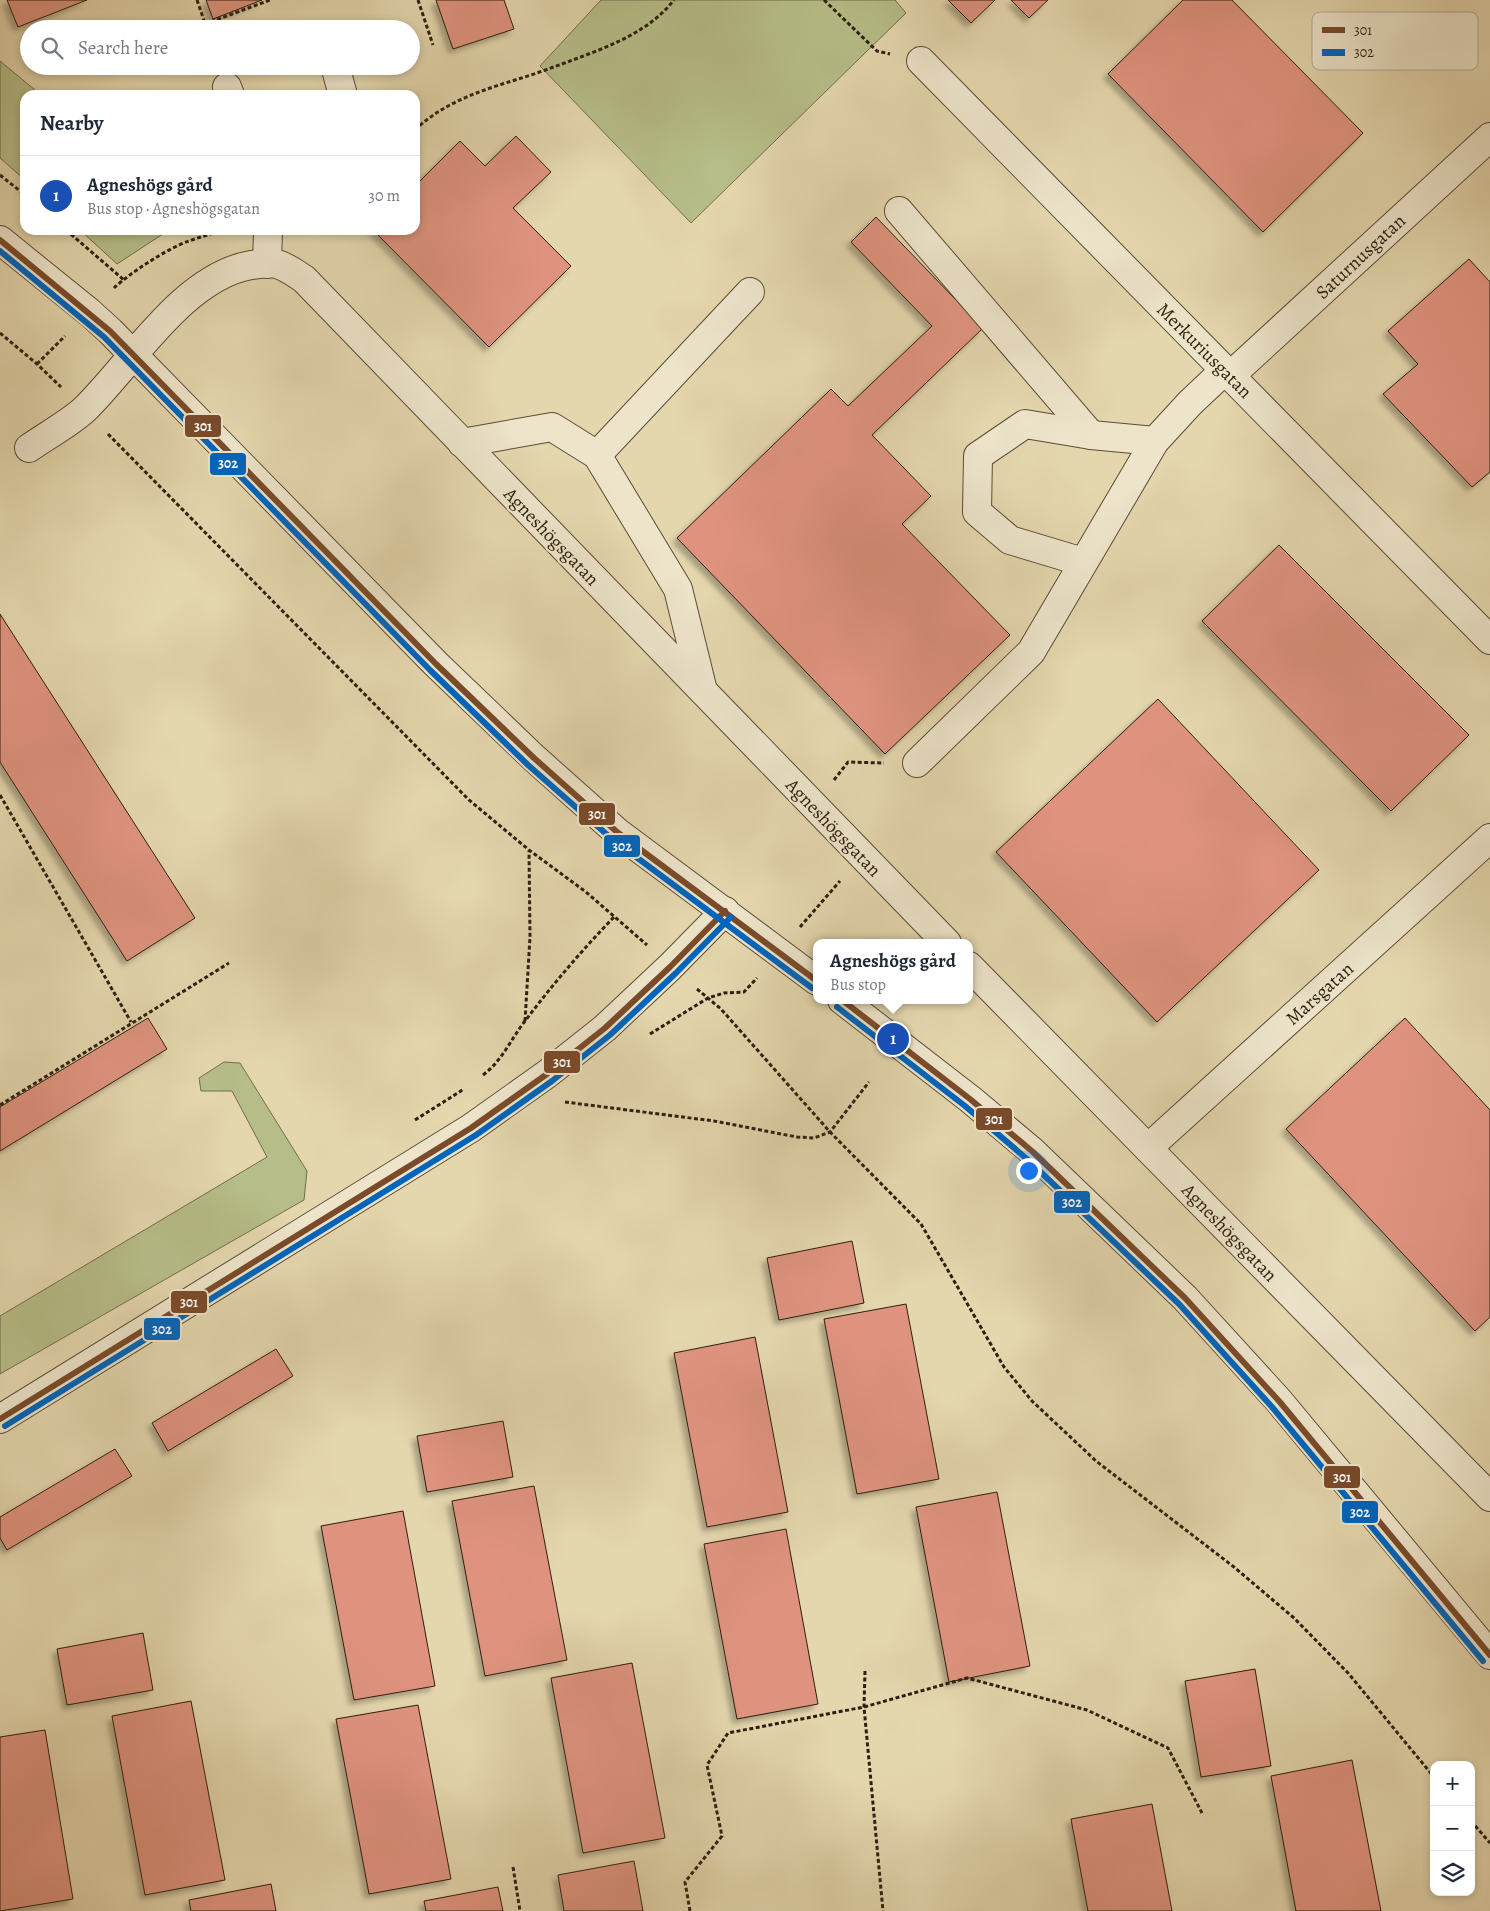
<!DOCTYPE html>
<meta charset="utf-8">
<style>
body{margin:0;font-family:Alegreya,serif;background:#f6f6f7;color:#1f2937}
.controls{position:absolute;right:15px;bottom:15px;display:grid;overflow:hidden;border-radius:10px;box-shadow:0 2px 8px #0003}
.controls button{width:45px;height:45px;display:grid;place-items:center;padding:0;border:0;border-bottom:1px solid #e0e1e3;background:#fff;color:#1f2937;font:25px sans-serif}
.you{position:absolute;left:1028px;top:1170px;width:18px;height:18px;margin:-12px;border:4px solid #fff;border-radius:50%;background:#1a73e8;box-shadow:0 0 0 8px #1a73e833}
.badge{display:grid;place-items:center;width:32px;height:32px;border-radius:50%;background:#8f2418;color:#fff;font-size:16px;font-weight:700}
.pin{position:absolute;translate:-50% -50%;border:2px solid #fff;box-shadow:0 1px 5px #0006}
.popup{position:absolute;left:813px;top:939px;width:160px;height:65px;box-sizing:border-box;display:grid;place-content:center;border-radius:10px;background:#fff;filter:drop-shadow(0 1px 4px #0005);font-size:16px;white-space:nowrap;color:#747a83}
.popup b{font-size:19px;color:#1f2937}
.popup::after{content:'';position:absolute;left:50%;top:100%;margin-left:-10px;border:10px solid transparent;border-top-color:#fff}
.list{margin:0;padding:0;list-style:none}
h2{display:flex;justify-content:space-between;align-items:center;height:65px;margin:0;padding:0 20px;font-size:21px}
h2 small{font-size:16px;font-weight:400;color:#747a83}
.list li{display:grid;grid-template-columns:32px 1fr auto;gap:15px;align-items:center;box-sizing:border-box;height:80px;padding:0 20px;border-top:1px solid #e0e1e3}
.list b{display:block;font-size:19px;white-space:nowrap}
.list p{margin:0;font-size:16px;white-space:nowrap;color:#747a83}
.list em{font-size:16px;font-style:normal;color:#747a83}
.icon{flex:none;width:28px;height:28px;fill:none;stroke:currentColor;stroke-width:2;stroke-linecap:round;stroke-linejoin:round}
.map{position:relative;flex:none;width:1490px;height:1911px;overflow:hidden}
.search{position:absolute;background:#fff;box-shadow:0 2px 8px #0003;left:20px;top:20px;width:400px;height:55px;display:flex;align-items:center;gap:12px;box-sizing:border-box;padding:0 18px;border-radius:28px;color:#747a83;font-size:19px}
.panel{position:absolute;background:#fff;box-shadow:0 2px 8px #0003;left:20px;top:90px;width:400px;height:145px;border-radius:15px}
.map>svg:first-child{display:block}
</style>
<div class="map">
<svg width="1490" height="1911" viewBox="0 0 1490 1911">
<defs>
<filter id="shadow"><feDropShadow dx="-4.5" dy="4.5" stdDeviation="2.5" flood-color="#0004"/></filter>
</defs>
<rect width="100%" height="100%" fill="#e4d6ad"/>
<filter id="stains"><feTurbulence type="fractalNoise" baseFrequency=".004" numOctaves="4"/><feColorMatrix values="0 0 0 0 .2 0 0 0 0 .09 0 0 0 0 .02 0 0 0 .5 -.17"/></filter>
<radialGradient id="worn" r=".72"><stop offset=".6" stop-color="#630" stop-opacity="0"/><stop offset="1" stop-color="#630" stop-opacity=".3"/></radialGradient>
<g fill="#b6bd88" stroke="#726e4c">
<polygon points="601,0 895,0 906,13 691,223 540,66"/>
<polygon points="0,61 41,95 25,95 25,180 0,158"/>
<polygon points="80,230 169,230 117,264"/>
<polygon points="224,1062 240,1063 307,1171 304,1200 0,1374 0,1316 267,1157 232,1091 201,1091 199,1078"/>
</g>
<g fill="#df937f" stroke="#2d1f0f" filter="url(#shadow)">
<polygon points="7,0 87,0 18,27"/>
<polygon points="206,0 262,0 213,19"/>
<polygon points="436,0 504,0 514,29 453,49"/>
<polygon points="948,0 995,0 971,23"/>
<polygon points="1011,0 1048,0 1029,18"/>
<polygon points="1183,0 1232,0 1363,133 1263,232 1108,74"/>
<polygon points="516,136 551,172 513,208 571,266 489,347 373,230 415,230 415,186 460,141 485,166"/>
<polygon points="876,217 983,328 872,435 931,496 902,524 1010,635 885,754 677,538 831,389 848,406 932,326 851,242"/>
<polygon points="1469,259 1490,282 1490,472 1472,487 1383,394 1418,364 1388,331"/>
<polygon points="1279,545 1469,735 1391,811 1202,621"/>
<polygon points="0,614 195,918 127,961 0,762"/>
<polygon points="1158,699 1319,870 1157,1022 996,852"/>
<polygon points="148,1018 167,1049 0,1151 0,1107"/>
<polygon points="1405,1018 1490,1110 1490,1317 1475,1331 1286,1129"/>
<polygon points="852,1241 864,1303 779,1320 767,1258"/>
<polygon points="906,1304 939,1479 857,1494 824,1319"/>
<polygon points="755,1337 788,1512 707,1527 674,1353"/>
<polygon points="276,1349 293,1376 168,1451 152,1423"/>
<polygon points="503,1421 513,1477 427,1492 417,1436"/>
<polygon points="115,1449 132,1476 7,1550 0,1538 0,1517"/>
<polygon points="534,1486 567,1660 485,1676 452,1501"/>
<polygon points="997,1492 1030,1666 949,1682 916,1507"/>
<polygon points="403,1511 435,1686 354,1700 321,1526"/>
<polygon points="786,1529 818,1704 737,1719 704,1544"/>
<polygon points="143,1633 153,1690 67,1705 57,1649"/>
<polygon points="632,1663 665,1838 583,1853 551,1678"/>
<polygon points="1255,1669 1271,1766 1201,1777 1185,1681"/>
<polygon points="191,1701 225,1880 145,1895 112,1716"/>
<polygon points="418,1705 451,1879 369,1894 336,1719"/>
<polygon points="45,1730 73,1899 0,1911 0,1737"/>
<polygon points="1352,1760 1381,1911 1296,1911 1271,1776"/>
<polygon points="1152,1804 1172,1911 1088,1911 1071,1819"/>
<polygon points="634,1861 643,1911 564,1911 558,1875"/>
<polygon points="271,1884 276,1911 191,1911 189,1900"/>
<polygon points="498,1887 503,1911 426,1911 424,1901"/>
</g>
<g fill="none" stroke-linecap="round" stroke-linejoin="round">
<defs>
<g id="minor">
<polyline points="921,61 1490,640"/>
<polyline points="335,66 343,95"/>
<polyline points="227,87 230,95"/>
<polyline points="899,211 1091,435"/>
<polyline points="0,240 89,312 110,331 436,664 534,758 617,832 817,981"/>
<polyline points="267,264 268,230"/>
<polyline points="1230,376 1490,137"/>
<polyline points="462,443 552,427 597,455 678,589 703,691"/>
<path d="M29 448C46 436 70 423 85 409 132 363 183 277 251 265 259 264 270 262 277 264 287 267 295 273 304 279L947 943"/>
<polyline points="597,455 750,292"/>
<polyline points="1083,562 1010,540 977,512 978,456 1025,424 1091,435 1155,441"/>
<polyline points="917,763 1031,652 1155,441 1190,403 1225,370"/>
<polyline points="969,966 1490,1497"/>
<polyline points="842,1000 970,1099 1033,1152 1185,1298 1279,1401 1490,1655"/>
<polyline points="1148,1148 1490,838"/>
<polyline points="0,1419 471,1128 547,1074 605,1028 670,967 725,911"/>
</g>
</defs>
<use href="#minor" stroke="#5b4d36" stroke-width="30"/>
<g stroke="#2d1f0f" stroke-width="3" stroke-dasharray="4 2.5" stroke-linecap="butt">
<polyline points="197,0 207,29"/>
<polyline points="418,0 433,45"/>
<polyline points="824,0 877,51 890,54"/>
<polyline points="205,24 270,0"/>
<path d="M415 130C447 99 490 88 531 75 554 67 576 59 599 50 628 38 654 25 674 0"/>
<polyline points="0,175 25,195"/>
<polyline points="66,230 124,280"/>
<path d="M114 288C130 273 168 248 189 241 200 237 211 234 222 230"/>
<polyline points="0,333 37,364 61,387"/>
<polyline points="37,364 65,336"/>
<polyline points="108,434 469,800 529,850 586,892 647,945"/>
<polyline points="834,780 848,762 884,763"/>
<polyline points="0,795 131,1022"/>
<polyline points="800,927 840,881"/>
<polyline points="697,989 721,1009 830,1132 921,1224 1004,1367 1032,1401 1096,1461 1234,1567 1294,1618 1348,1673 1434,1777"/>
<polyline points="525,1021 530,937 529,851"/>
<polyline points="650,1034 708,998 724,993 744,992 757,978"/>
<path d="M483 1075C502 1061 511 1039 525 1021 553 984 583 949 615 916"/>
<polyline points="565,1102 714,1121 797,1137 814,1138 830,1132 869,1082"/>
<polyline points="0,1105 229,963"/>
<polyline points="415,1120 464,1089"/>
<polyline points="865,1671 864,1707 883,1911"/>
<polyline points="1471,1821 1490,1843"/>
<polyline points="513,1867 520,1911"/>
<polyline points="690,1911 685,1882 722,1836 707,1765 728,1733 864,1707 967,1678 1087,1710 1168,1748 1202,1813"/>
</g>
<use href="#minor" stroke="#ede4ca" stroke-width="28"/>
<defs>
<g id="bus-1">
<polyline points="0,240 110,331 436,664 534,758 617,832 817,981"/>
<polyline points="842,1000 970,1099 1033,1152 1185,1298 1279,1401 1490,1655"/>
<polyline points="0,1419 471,1128 547,1074 605,1028 670,967 725,911"/>
</g>
<g id="bus-2">
<polyline points="0,251 104,337 430,670 528,765 612,839 812,988"/>
<polyline points="837,1007 965,1106 1027,1159 1179,1304 1272,1407 1483,1661"/>
<polyline points="5,1426 476,1135 552,1081 610,1035 676,973 731,917"/>
</g>
</defs>
<use href="#bus-1" stroke="#ede4ca" stroke-width="10"/>
<use href="#bus-2" stroke="#ede4ca" stroke-width="10"/>
<use href="#bus-1" stroke="#7a4b2a" stroke-width="6"/>
<use href="#bus-2" stroke="#0065bd" stroke-width="6"/>
</g>
<g text-anchor="middle" stroke-width="4.5" stroke-linejoin="round" paint-order="stroke">
<g font-size="19" fill="#2d1f0f" stroke="#ede4ca">
<text transform="translate(1360 256) rotate(-43)" y="7">Saturnusgatan</text>
<text transform="translate(1205 350) rotate(45)" y="7">Merkuriusgatan</text>
<text transform="translate(552 536) rotate(46)" y="7">Agneshögsgatan</text>
<text transform="translate(834 827) rotate(46)" y="7">Agneshögsgatan</text>
<text transform="translate(1319 993) rotate(-42)" y="7">Marsgatan</text>
<text transform="translate(1230 1232) rotate(46)" y="7">Agneshögsgatan</text>
</g>
</g>
<rect x="1312" y="12" width="166" height="58" rx="8" fill="#ede4ca" stroke="#b3a992" stroke-width="1"/>
<rect x="1322" y="27" width="23" height="6" fill="#7a4b2a"/>
<rect x="1322" y="49" width="23" height="7" fill="#0065bd"/>
<g font-size="14" fill="#2d1f0f">
<text x="1354" y="35">301</text>
<text x="1354" y="57">302</text>
</g>
<g stroke="#ede4ca" stroke-width="2">
<rect x="184" y="414" width="38" height="24" rx="5" fill="#7a4b2a"/>
<rect x="209" y="452" width="38" height="24" rx="5" fill="#0065bd"/>
<rect x="578" y="802" width="38" height="24" rx="5" fill="#7a4b2a"/>
<rect x="603" y="834" width="38" height="24" rx="5" fill="#0065bd"/>
<rect x="543" y="1050" width="38" height="24" rx="5" fill="#7a4b2a"/>
<rect x="975" y="1107" width="38" height="24" rx="5" fill="#7a4b2a"/>
<rect x="1053" y="1190" width="38" height="24" rx="5" fill="#0065bd"/>
<rect x="170" y="1290" width="38" height="24" rx="5" fill="#7a4b2a"/>
<rect x="143" y="1317" width="38" height="24" rx="5" fill="#0065bd"/>
<rect x="1323" y="1465" width="38" height="24" rx="5" fill="#7a4b2a"/>
<rect x="1341" y="1500" width="38" height="24" rx="5" fill="#0065bd"/>
</g>
<g font-size="14" text-anchor="middle" font-weight="bold" fill="#fff">
<text x="203" y="431">301</text>
<text x="228" y="468">302</text>
<text x="597" y="819">301</text>
<text x="622" y="851">302</text>
<text x="562" y="1067">301</text>
<text x="994" y="1124">301</text>
<text x="1072" y="1207">302</text>
<text x="189" y="1307">301</text>
<text x="162" y="1334">302</text>
<text x="1342" y="1482">301</text>
<text x="1360" y="1517">302</text>
</g>
<rect width="100%" height="100%" filter="url(#stains)"/>
<rect width="100%" height="100%" fill="url(#worn)"/>
</svg>
<div class="controls">
<button>+</button>
<button>−</button>
<button><svg class="icon" aria-label="layers" viewBox="0 0 24 24"><path d="M12 4l9 5-9 5-9-5zM3 14l9 5 9-5"/></svg></button>
</div>
<div class="you"></div>
<div class="pin badge" style="left:893px;top:1039px;background:#1a4fb4">1</div>
<div class="popup"><b>Agneshögs gård</b>Bus stop</div>
<div class="search"><svg class="icon" aria-label="search" viewBox="0 0 24 24"><circle cx="10" cy="10" r="6"/><path d="M15 15l6 6"/></svg>Search here</div>
<section class="panel">
<h2>Nearby<small></small></h2>
<ul class="list">
<li><span class="badge" style="background:#1a4fb4">1</span><div><b>Agneshögs gård</b><p>Bus stop · Agneshögsgatan</p></div><em>30 m</em></li>
</ul>
</section>
</div>
